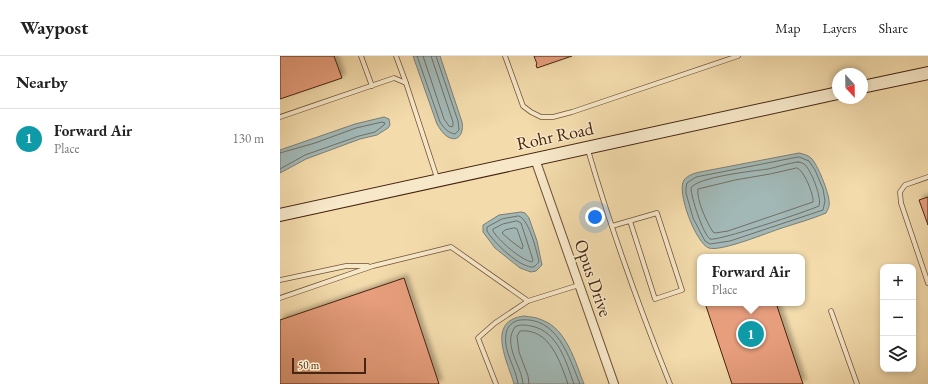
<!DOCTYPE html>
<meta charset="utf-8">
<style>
body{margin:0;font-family:"EB Garamond",serif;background:#f6f6f6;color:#222}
.controls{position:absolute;right:12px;bottom:12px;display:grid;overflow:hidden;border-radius:8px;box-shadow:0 2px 6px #0003}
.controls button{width:36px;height:36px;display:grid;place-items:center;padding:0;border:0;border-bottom:1px solid #e0e0e0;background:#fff;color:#222;font:20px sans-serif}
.compass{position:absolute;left:552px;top:12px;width:36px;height:36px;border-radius:50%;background:#fff;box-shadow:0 2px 6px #0003;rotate:158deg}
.scale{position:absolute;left:12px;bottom:10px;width:74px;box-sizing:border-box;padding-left:4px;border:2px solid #462511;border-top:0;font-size:11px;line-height:14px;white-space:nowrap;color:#462511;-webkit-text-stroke:3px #f7e8c9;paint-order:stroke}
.you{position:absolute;left:315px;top:161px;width:14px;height:14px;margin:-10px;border:3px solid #fff;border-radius:50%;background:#1a73e8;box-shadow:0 0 0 6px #1a73e833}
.badge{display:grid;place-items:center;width:26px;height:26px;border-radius:50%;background:#0f766e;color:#fff;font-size:13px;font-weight:700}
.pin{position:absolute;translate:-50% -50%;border:2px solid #fff;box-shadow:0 1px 4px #0006}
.popup{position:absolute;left:417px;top:198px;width:108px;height:52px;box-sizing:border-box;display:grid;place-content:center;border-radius:8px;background:#fff;filter:drop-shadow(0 1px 3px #0005);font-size:13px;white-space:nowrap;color:#767676}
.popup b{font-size:15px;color:#222}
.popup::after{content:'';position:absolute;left:50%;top:100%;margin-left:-8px;border:8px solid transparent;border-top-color:#fff}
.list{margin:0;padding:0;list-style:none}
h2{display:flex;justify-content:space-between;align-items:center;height:52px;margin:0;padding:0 16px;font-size:17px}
h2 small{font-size:13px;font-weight:400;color:#767676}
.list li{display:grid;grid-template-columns:26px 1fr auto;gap:12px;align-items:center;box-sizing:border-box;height:60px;padding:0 16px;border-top:1px solid #e0e0e0}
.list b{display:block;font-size:15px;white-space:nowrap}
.list p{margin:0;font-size:13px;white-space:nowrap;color:#767676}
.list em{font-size:13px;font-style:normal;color:#767676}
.icon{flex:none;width:22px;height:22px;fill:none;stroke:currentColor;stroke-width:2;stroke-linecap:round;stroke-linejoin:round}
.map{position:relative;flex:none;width:648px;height:328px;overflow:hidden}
header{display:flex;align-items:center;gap:24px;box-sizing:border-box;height:56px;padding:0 20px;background:#fff;border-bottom:1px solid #e0e0e0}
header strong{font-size:19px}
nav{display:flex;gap:22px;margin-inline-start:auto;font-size:14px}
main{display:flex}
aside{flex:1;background:#fff}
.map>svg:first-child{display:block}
</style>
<header>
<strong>Waypost</strong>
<nav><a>Map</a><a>Layers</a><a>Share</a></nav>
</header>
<main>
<aside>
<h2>Nearby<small></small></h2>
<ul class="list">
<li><span class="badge" style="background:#0f9aa8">1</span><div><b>Forward Air</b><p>Place</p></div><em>130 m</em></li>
</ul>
</aside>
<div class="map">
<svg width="648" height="328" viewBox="0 0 648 328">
<defs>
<filter id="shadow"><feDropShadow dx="3.5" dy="-3.5" stdDeviation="2" flood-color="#0004"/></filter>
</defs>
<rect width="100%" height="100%" fill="#f3dbac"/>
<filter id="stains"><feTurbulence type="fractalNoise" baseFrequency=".005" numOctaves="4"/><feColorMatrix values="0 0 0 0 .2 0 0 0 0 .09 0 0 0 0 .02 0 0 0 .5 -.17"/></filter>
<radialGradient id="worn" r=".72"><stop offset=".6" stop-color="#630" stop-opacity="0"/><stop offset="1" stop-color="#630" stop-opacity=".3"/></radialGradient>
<g fill="#a1b8b6" stroke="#7d7d74">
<path d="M133 0H160L182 66C184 76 179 87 168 81 163 78 160 73 157 68Z"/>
<polygon points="104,61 109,63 110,69 108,72 97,79 80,83 26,103 0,117 0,94 75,68"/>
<path d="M519 97C523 98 528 99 531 102 537 107 549 137 549 145 550 150 548 153 546 157 532 163 517 167 502 172 489 176 441 196 429 192 416 188 396 135 404 124 408 119 415 117 420 116Z"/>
<polygon points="241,156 245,157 249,162 257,185 262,209 256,215 251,216 240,212 215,192 203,176 203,169 219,159"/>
<path d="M244 260C250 261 256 261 262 264 287 273 295 306 304 328H234C228 306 205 265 244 260Z"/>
</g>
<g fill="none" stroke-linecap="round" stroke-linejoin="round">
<g stroke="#746e64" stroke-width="1">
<path d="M137 0 160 66C164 72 168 77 175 78L179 74 178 65 156 0"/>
<polyline points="143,0 164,63 169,70 172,71 173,70 173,66 151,0"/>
<polyline points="0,97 35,87 76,72 102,66 105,67 104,69 95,76 79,80 25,99 0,113"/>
<polygon points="519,101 529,105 535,114 543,133 545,145 543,154 450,185 430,188 425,185 413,162 406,137 406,131 407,127 416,121 421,120"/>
<path d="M518 106C519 106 523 107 524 108 531 113 542 142 539 150 528 155 436 186 430 183 423 178 411 141 411 132 417 121 473 115 488 113 498 111 508 107 518 106Z"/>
<path d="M517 112C524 114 534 139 533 146L448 175 435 177 433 176C427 167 416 143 418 133L455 124 490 118Z"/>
<path d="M239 160C249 163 257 196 259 206L254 211C241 213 213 186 207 175V171L222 163Z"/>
<path d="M237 165 241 167 253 204 252 206C241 204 219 185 213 175V173L223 168Z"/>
<polygon points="235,172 237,173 243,190 242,193 231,185 222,177 225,174"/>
<path d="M238 328C236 311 223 296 226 278 227 270 233 265 240 264 277 260 289 301 300 328"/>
<path d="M243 328C242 310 222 289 235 271 240 268 245 269 251 270 278 275 286 306 294 328"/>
<path d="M249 328 248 320 239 296 237 280 240 275C270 272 280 306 288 328"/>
</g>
</g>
<g fill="#e79e7d" stroke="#462511" filter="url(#shadow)">
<polygon points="0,0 54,0 62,22 0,43"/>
<polygon points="254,0 292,0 257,12 256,9 257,8"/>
<polygon points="648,141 648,169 639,144"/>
<polygon points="124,222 159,328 0,328 0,264"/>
<polygon points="425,247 496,247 523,328 452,328"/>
</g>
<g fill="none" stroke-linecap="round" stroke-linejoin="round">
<defs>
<g id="lane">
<polyline points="81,0 92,30"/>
<polyline points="116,0 126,27"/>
<polyline points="225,0 243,50 251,56 261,61 273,61 292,56 458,0"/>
<polyline points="0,61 114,22 126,27 157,122"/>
<path d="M308 94C331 173 359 251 390 328"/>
<polyline points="648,121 625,129 620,136 621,147 648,227"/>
<polyline points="332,170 377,157 402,234 375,243 350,165"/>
<polyline points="0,224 66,210 88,210"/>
<polyline points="0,242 93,210 171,191 248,245"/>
<polyline points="551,255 577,328"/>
<polyline points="216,328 198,282 215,267 248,245 299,229"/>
</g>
<polyline id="street" points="255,103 334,328"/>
<g id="secondary">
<polyline points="582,31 648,17"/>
<polyline points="0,159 558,37"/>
</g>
</defs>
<use href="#lane" stroke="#715238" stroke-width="5.5"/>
<use href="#street" stroke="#715238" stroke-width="10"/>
<use href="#secondary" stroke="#462511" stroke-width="14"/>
<use href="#lane" stroke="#f7e8c9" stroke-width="4"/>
<use href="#street" stroke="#f7e8c9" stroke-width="8"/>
<use href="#secondary" stroke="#f7e8c9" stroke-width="12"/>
</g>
<g text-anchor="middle" stroke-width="3" stroke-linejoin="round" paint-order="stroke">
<g font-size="18" fill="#462511" stroke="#f7e8c9">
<text transform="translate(275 80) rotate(-12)" y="6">Rohr Road</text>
<text transform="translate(313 222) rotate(71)" y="6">Opus Drive</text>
</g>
</g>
<rect width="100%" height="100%" filter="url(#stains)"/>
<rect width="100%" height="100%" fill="url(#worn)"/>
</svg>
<div class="controls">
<button>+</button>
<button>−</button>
<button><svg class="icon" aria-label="layers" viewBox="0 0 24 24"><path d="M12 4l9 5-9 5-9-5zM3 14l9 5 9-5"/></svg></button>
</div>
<svg class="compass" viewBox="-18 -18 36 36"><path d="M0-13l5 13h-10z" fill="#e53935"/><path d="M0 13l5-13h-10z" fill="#767676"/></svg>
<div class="scale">50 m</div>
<div class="you"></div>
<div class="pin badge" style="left:471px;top:278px;background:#0f9aa8">1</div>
<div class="popup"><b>Forward Air</b>Place</div>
</div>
</main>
